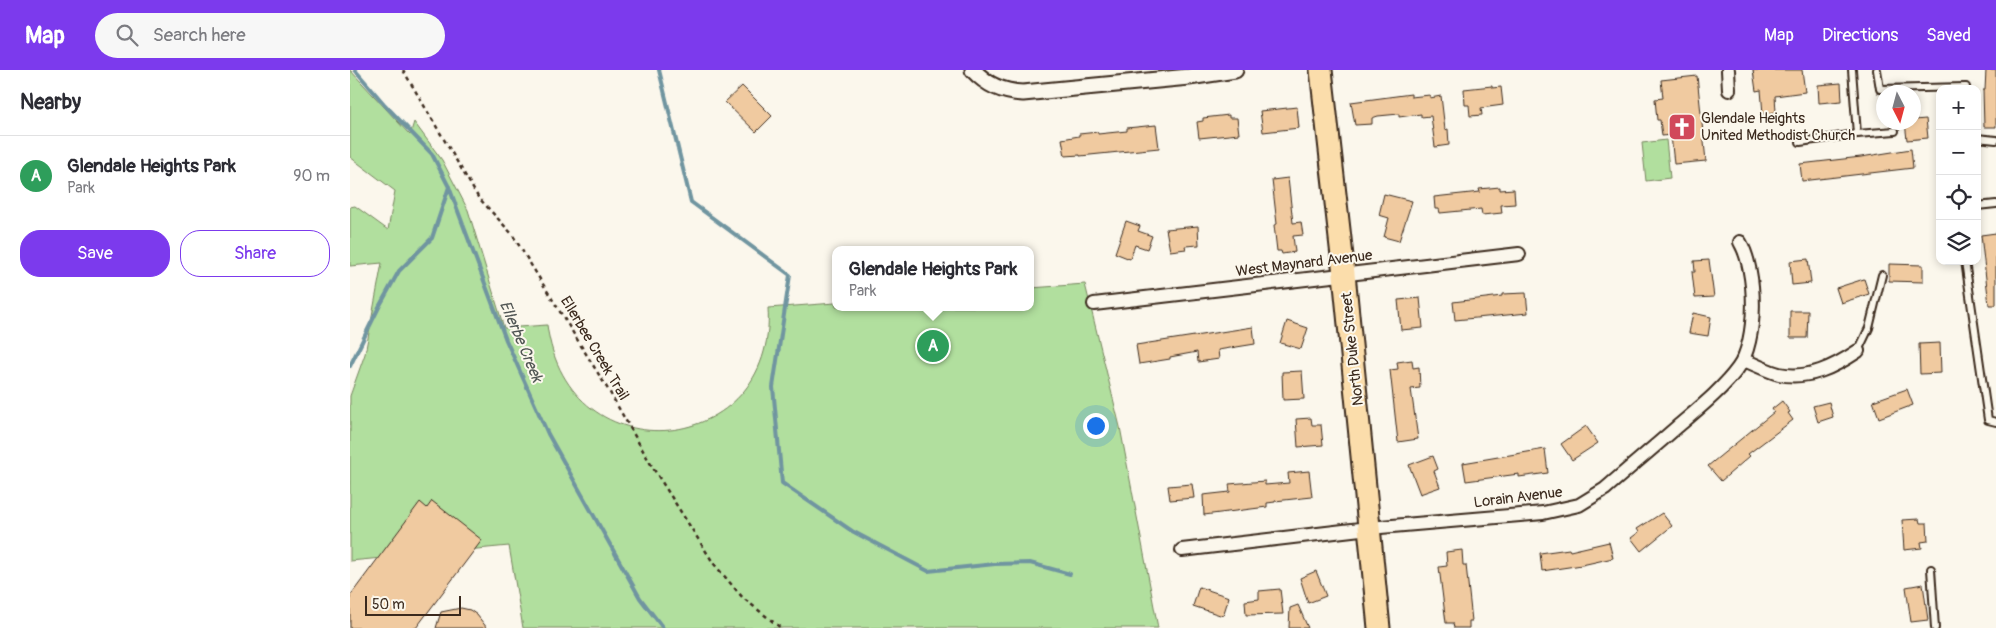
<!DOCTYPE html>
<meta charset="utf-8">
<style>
body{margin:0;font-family:Pangolin,sans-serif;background:#f7f7f7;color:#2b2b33}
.controls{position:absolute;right:15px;top:15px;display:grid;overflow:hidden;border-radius:10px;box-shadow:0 2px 8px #0003}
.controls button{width:45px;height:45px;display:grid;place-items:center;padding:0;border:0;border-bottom:1px solid #e1e1e2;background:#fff;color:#2b2b33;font:25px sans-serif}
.compass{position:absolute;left:1526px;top:15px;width:45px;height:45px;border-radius:50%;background:#fff;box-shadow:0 2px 8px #0003;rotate:174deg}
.scale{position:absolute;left:15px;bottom:12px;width:96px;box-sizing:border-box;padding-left:5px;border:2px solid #3b2a1e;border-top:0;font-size:14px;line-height:18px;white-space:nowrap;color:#3b2a1e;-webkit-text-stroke:4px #fbf7ec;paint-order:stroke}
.you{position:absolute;left:745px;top:355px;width:18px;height:18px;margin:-12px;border:4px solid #fff;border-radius:50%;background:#1a73e8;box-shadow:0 0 0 8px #1a73e833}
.badge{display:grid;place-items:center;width:32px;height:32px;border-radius:50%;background:#7c3aed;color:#fff;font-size:16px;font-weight:700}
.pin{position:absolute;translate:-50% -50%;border:2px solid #fff;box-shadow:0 1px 5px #0006}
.popup{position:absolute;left:482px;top:176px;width:202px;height:65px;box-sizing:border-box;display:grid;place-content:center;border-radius:10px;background:#fff;filter:drop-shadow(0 1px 4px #0005);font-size:16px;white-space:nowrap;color:#7c7c81}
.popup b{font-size:19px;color:#2b2b33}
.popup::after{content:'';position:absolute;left:50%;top:100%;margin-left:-10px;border:10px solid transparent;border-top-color:#fff}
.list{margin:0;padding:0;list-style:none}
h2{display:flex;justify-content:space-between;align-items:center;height:65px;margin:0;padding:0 20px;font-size:21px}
h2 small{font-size:16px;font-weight:400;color:#7c7c81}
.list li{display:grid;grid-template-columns:32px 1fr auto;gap:15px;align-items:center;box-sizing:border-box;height:80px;padding:0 20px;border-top:1px solid #e1e1e2}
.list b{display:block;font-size:19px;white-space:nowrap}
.list p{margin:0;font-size:16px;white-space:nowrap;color:#7c7c81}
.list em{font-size:16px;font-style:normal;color:#7c7c81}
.actions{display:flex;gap:10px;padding:15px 20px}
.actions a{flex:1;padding:11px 0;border:1px solid #7c3aed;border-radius:20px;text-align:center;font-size:18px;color:#7c3aed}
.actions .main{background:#7c3aed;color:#fff}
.icon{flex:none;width:28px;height:28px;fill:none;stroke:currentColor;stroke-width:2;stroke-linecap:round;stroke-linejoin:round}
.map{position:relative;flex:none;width:1646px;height:558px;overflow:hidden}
header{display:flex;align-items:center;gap:30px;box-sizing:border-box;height:70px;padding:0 25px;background:#7c3aed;color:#fff}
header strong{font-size:24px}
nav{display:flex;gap:28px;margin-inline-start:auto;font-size:18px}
.search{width:350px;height:45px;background:#f7f7f7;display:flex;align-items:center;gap:12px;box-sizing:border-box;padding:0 18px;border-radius:28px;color:#7c7c81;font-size:19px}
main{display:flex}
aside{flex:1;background:#fff}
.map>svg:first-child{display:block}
</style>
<header>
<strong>Map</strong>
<div class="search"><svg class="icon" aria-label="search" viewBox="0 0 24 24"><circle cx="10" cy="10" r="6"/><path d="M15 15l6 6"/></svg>Search here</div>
<nav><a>Map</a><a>Directions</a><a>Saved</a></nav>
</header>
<main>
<aside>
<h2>Nearby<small></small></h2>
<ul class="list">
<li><span class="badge" style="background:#2e9e5b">A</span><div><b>Glendale Heights Park</b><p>Park</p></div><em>90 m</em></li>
</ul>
<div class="actions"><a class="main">Save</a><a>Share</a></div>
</aside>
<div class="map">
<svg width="1646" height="558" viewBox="0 0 1646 558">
<rect width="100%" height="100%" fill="#fbf7ec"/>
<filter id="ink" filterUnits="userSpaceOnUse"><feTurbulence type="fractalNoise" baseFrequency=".02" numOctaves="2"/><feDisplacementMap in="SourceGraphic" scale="10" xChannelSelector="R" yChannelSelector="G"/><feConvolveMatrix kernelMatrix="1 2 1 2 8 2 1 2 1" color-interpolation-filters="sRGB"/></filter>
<g filter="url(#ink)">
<g fill="#b1df9e" stroke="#76845e">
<path d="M0 0 60 65 64 52 92 90 118 140 154 258 197 255C218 410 428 386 418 238L485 233 486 237H680L681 218 735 214 770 357 808 558H173L159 476 0 491V326L15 284 32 193 0 196V137L5 136 38 160 45 121 0 87Z"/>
<polygon points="1316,70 1320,108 1296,111 1292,73"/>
</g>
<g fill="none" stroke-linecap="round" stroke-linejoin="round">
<g stroke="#7095a0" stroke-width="4">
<polyline points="5,0 35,35 82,84 99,117 156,270 198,364 290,528 313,558"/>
<polyline points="309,0 341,132 440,205 423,317 432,413 502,461 578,501 645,494 680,493 720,504"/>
<polyline points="0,296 29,237 49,201 82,168 99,117"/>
</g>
</g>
<g fill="#f0caa0" stroke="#3b2a1e">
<polygon points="1403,0 1452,0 1455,22 1425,26 1426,42 1413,44 1411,20 1406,21"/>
<polygon points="1636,0 1646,0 1646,57 1634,57 1633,20 1635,20"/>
<polygon points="1347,6 1356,91 1324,94 1321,65 1312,66 1310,50 1307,50 1305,29 1313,28 1311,10"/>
<polygon points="1491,13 1492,31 1469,33 1468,15"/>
<polygon points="392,16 422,46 406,62 375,32"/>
<polygon points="1142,16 1142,18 1151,17 1153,35 1131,38 1132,45 1120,46 1119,35 1115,35 1114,19"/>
<polygon points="1061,24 1061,27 1080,25 1080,28 1091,26 1095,60 1098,59 1099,75 1085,77 1081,46 1071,47 1071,44 1049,47 1049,44 1028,46 1022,48 1022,54 1005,55 1001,32"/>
<polygon points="947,37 949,58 913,62 910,41"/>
<polygon points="879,45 879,48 887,48 889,64 849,68 847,52 853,51 853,48"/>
<polygon points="1576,49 1578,68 1557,70 1555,52 1564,52 1564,50"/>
<polygon points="806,55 809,78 730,86 730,85 715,86 712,69 729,66 729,64 748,62 748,64 777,61 777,58"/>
<polygon points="1561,79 1563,98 1452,111 1450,94 1511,87"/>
<polygon points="938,108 943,153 951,152 953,165 943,166 945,182 932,184 931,181 927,181 924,155 927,154 922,110"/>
<polygon points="1150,117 1150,120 1164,119 1165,134 1151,135 1152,143 1132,145 1131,139 1090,143 1089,139 1085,139 1084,127 1130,122 1129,119"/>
<polygon points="1034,124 1062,131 1049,171 1034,167 1039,148 1029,145"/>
<polygon points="776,151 790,156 788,161 802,166 797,179 785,175 780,189 765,183"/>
<polygon points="848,156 849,175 835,176 836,179 820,181 816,159"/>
<polygon points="1646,163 1646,235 1639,235 1631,165"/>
<polygon points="1458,189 1461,213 1442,215 1440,191"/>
<polygon points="1359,190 1364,227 1345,228 1342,202 1345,202 1344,191"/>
<polygon points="1539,194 1573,195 1573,212 1539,211"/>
<polygon points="1514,209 1519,224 1491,233 1486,218"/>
<polygon points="1176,223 1178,243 1105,250 1103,232 1152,226 1152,224"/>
<polygon points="1070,228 1073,258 1051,260 1048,230"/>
<polygon points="1440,241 1458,241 1457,268 1440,268"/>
<polygon points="1343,243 1361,247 1358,266 1339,263"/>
<polygon points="937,251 958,258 951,279 930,273"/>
<polygon points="903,257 905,274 868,280 869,289 848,292 847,282 820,287 820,289 789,294 786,275"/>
<polygon points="1590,273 1591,303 1570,304 1569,274"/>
<polygon points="1062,290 1063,298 1069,297 1070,318 1061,319 1068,369 1048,372 1040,300 1048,299 1047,292"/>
<polygon points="952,301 954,329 933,330 932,302"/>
<polygon points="1557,319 1563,335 1529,348 1523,331"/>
<polygon points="1432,331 1440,342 1438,343 1443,350 1398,384 1400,386 1371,411 1358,396 1424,342 1422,339"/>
<polygon points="1479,332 1483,347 1468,352 1463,336"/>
<polygon points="961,348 962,355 971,355 973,375 948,377 946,349"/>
<polygon points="1236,356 1248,373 1222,390 1211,374"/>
<polygon points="1195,379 1198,403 1169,407 1169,404 1116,411 1113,393"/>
<polygon points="1083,386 1088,399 1084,401 1090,417 1070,424 1059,395"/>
<polygon points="959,401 962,427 925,431 925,432 917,433 917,437 854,445 853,425 880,422 879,414 915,411 915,415 939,413 938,403"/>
<polygon points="842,414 844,428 820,430 818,416"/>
<polygon points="82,431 132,470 66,558 0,558 0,526 70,432 77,438"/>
<polygon points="1312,443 1322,456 1291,481 1281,468 1289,462 1287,459"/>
<polygon points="1569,449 1570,453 1577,453 1578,471 1571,472 1572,478 1554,480 1552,450"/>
<polygon points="1259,472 1263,488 1232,495 1192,501 1190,483 1219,479 1220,481"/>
<polygon points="1112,480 1113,495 1116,495 1122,551 1119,551 1119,558 1104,558 1103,553 1096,553 1089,497 1097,496 1096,482"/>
<polygon points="966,501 976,526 958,533 950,508"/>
<polygon points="1573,514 1578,550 1561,552 1556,517"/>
<polygon points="849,517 879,527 873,546 843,536"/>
<polygon points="930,519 933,544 896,545 895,531 909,529 909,521"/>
<polygon points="948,535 958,558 939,558 940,538"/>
<polygon points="111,538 120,540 127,545 137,558 86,558 91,542"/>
</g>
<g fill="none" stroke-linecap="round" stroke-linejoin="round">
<defs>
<g id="service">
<polyline points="1527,0 1530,19 1616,17 1616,19"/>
<polyline points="1507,64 1545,61"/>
<polyline points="1627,68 1646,70"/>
<polyline points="1450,72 1507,64 1502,0"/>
<polyline points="1627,136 1646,134"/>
<polyline points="1615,191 1638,350 1646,352"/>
<polyline points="1508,281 1519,258 1532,205"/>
<polyline points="1581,499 1585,558"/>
</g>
<g id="minor">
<polyline points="1378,0 1379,20"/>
<polyline points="744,234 1169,184"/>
<path d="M1393 290C1405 294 1417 301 1429 304 1459 310 1484 297 1508 281"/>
<path d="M832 480 1019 458 1193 443 1229 435 1255 419C1279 398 1303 378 1327 357 1348 339 1372 320 1388 298 1408 271 1407 201 1390 172"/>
</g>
<path id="tertiary" d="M623 0C637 15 652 22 673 23L839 7 885 0"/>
<polyline id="trunk" points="971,0 994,204 1029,558"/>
</defs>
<use href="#service" stroke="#3b2a1e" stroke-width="10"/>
<use href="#minor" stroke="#3b2a1e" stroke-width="16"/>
<use href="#tertiary" stroke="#3b2a1e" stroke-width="19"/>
<use href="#trunk" stroke="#3b2a1e" stroke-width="25"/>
<polyline stroke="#3b2a1e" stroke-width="2.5" stroke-dasharray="4 4" stroke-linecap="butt" points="53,0 128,127 162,164 259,321 303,398 364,494 393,528 431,558"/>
<use href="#service" stroke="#fbf7ec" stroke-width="6"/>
<use href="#minor" stroke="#fbf7ec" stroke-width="12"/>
<use href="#tertiary" stroke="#fbf7ec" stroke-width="15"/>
<use href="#trunk" stroke="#fbddab" stroke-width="21"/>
</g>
</g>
<defs>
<symbol id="church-square" viewBox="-11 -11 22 22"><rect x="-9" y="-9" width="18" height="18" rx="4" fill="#d1495b" stroke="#fbf7ec"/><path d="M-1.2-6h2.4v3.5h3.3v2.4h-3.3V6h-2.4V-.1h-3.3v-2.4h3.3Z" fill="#fff"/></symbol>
</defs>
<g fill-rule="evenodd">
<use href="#church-square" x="1316" y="41" width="32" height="32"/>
</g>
<g text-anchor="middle" stroke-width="4" stroke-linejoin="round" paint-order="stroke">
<g font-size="15" fill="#3b2a1e" stroke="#fbf7ec" text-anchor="start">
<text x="1351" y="53">Glendale Heights<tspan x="1351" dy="17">United Methodist Church</tspan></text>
</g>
<g font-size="15" fill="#3b2a1e" stroke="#fbf7ec">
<text transform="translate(954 193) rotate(-7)" y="5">West Maynard Avenue</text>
<text transform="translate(245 278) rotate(59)" y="5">Ellerbee Creek Trail</text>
<text transform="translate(1002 279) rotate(-96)" y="5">North Duke Street</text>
<text transform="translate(1168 427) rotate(-7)" y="5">Lorain Avenue</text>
</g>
<g font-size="16" font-style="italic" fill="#515654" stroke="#fbf7ec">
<text transform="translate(172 271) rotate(67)" y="6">Ellerbe Creek</text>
</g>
</g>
</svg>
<div class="controls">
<button>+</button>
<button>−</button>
<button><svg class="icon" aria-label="locate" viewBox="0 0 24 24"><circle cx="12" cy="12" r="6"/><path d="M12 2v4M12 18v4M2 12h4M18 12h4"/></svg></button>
<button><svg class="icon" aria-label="layers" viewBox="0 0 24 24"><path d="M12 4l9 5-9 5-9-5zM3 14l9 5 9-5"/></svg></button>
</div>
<svg class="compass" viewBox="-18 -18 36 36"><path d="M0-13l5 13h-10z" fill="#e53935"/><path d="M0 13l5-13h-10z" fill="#7c7c81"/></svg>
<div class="scale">50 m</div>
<div class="you"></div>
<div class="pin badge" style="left:583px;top:276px;background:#2e9e5b">A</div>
<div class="popup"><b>Glendale Heights Park</b>Park</div>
</div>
</main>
